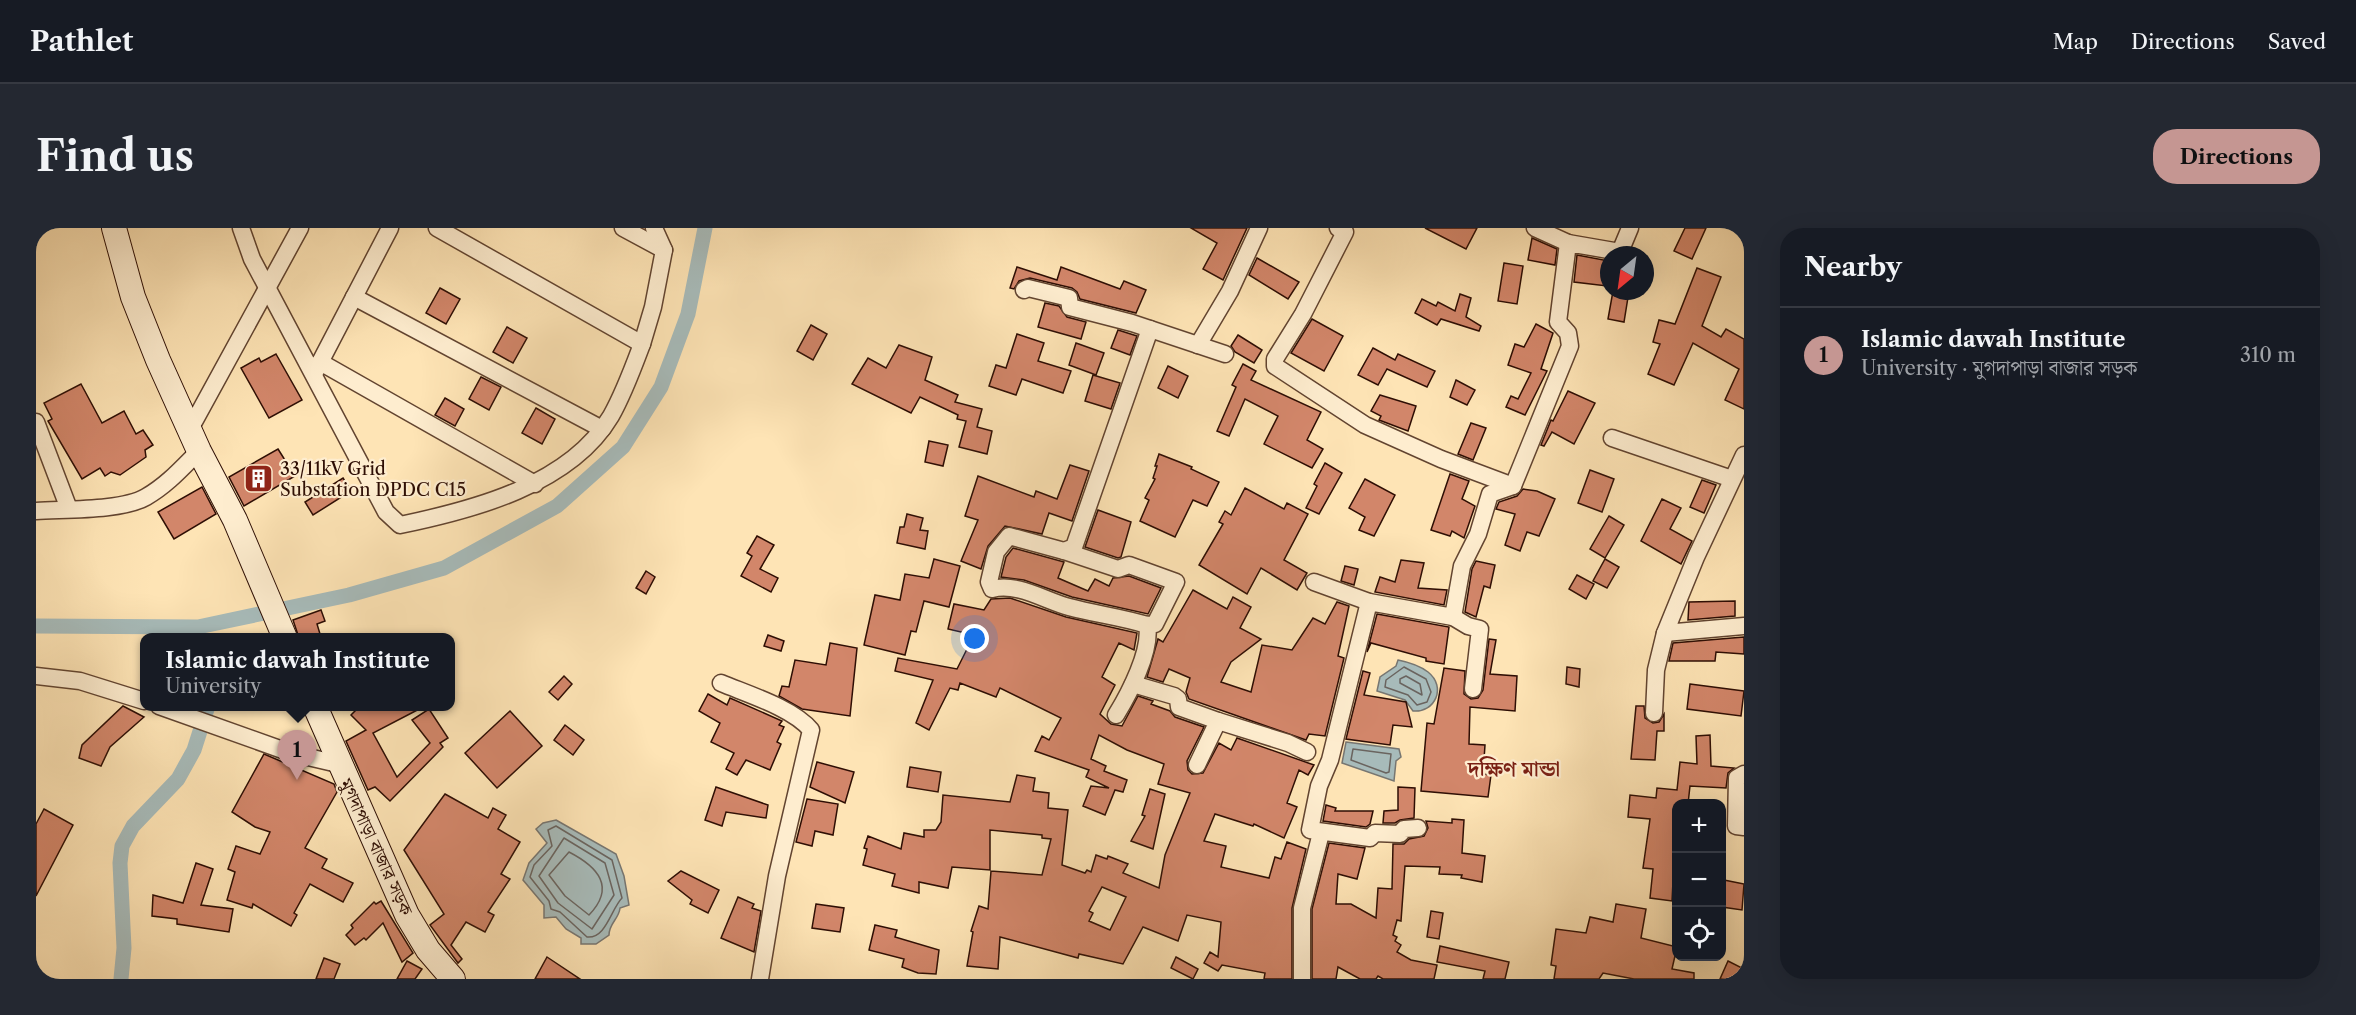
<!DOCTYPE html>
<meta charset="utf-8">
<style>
body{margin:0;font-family:"Libre Caslon Text","Noto Serif Bengali",serif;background:#242831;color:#f1f3f6}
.controls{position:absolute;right:18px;bottom:18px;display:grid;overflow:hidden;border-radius:12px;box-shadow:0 6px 24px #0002}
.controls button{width:54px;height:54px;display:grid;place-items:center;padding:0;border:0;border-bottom:2px solid #363941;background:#171b24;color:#f1f3f6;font:30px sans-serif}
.compass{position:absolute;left:1564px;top:18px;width:54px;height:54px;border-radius:50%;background:#171b24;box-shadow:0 6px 24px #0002;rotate:209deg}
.you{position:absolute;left:939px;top:411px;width:21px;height:21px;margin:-15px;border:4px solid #fff;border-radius:50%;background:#1a73e8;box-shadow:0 0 0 9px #1a73e833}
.badge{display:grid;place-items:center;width:39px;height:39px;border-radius:50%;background:#c59692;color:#111;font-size:20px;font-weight:700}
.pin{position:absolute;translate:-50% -50px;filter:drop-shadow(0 2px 3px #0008)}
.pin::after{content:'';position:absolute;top:32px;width:21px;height:18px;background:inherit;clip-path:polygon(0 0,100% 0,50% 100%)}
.popup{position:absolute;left:104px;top:405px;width:315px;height:78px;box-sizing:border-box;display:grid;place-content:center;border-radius:12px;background:#171b24;filter:drop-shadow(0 2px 4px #0005);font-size:20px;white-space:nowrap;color:#9ea1a6}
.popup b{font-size:22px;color:#f1f3f6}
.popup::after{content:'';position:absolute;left:50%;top:100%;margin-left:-12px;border:12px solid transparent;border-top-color:#171b24}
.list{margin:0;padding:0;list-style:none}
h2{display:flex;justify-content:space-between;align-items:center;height:78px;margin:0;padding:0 24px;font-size:26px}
h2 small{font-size:20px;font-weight:400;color:#9ea1a6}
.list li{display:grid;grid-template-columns:39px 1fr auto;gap:18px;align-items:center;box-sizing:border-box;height:96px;padding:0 24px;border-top:2px solid #363941}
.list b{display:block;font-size:22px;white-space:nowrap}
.list p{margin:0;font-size:20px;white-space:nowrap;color:#9ea1a6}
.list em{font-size:20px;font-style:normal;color:#9ea1a6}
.icon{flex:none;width:33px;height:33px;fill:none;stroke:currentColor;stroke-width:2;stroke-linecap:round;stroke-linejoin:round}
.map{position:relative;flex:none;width:1708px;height:751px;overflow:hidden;border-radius:24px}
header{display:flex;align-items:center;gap:36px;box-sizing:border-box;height:84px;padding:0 30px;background:#171b24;border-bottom:2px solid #363941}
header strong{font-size:28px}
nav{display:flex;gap:33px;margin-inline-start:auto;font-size:21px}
.intro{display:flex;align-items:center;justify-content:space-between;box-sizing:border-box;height:144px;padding:0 36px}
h1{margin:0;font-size:42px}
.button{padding:15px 27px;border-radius:24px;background:#c59692;color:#111;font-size:21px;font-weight:700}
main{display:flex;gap:36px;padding:0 36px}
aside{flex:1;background:#171b24;border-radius:24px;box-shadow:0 6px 24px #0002}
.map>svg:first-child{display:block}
</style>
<header>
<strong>Pathlet</strong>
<nav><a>Map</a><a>Directions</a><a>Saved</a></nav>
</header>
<div class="intro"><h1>Find us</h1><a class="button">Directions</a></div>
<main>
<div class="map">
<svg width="1708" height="751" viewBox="0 0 1708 751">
<rect width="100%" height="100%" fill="#fee4b5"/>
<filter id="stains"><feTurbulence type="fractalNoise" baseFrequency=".00333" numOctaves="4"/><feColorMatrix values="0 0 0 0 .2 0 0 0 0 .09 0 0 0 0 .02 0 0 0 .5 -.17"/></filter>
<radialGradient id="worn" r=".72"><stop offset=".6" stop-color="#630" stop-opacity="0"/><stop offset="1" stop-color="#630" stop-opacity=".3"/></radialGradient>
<g fill="#a7bbba" stroke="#777671" stroke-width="1.5">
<path d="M1362 432C1372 434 1384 438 1392 444 1411 459 1399 485 1377 483L1369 472 1341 463 1344 449 1360 438Z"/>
<polygon points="1310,514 1363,521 1365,529 1360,533 1358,553 1306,535"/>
<path d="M520 592 580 626 588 648 593 677 584 680C583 691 573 695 573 707L560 716H545V710L530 701 520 689 508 690V677L487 652 493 635 511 615 500 601 507 595Z"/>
</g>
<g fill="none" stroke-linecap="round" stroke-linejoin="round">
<g stroke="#6a645f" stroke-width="1.5">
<polygon points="1368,439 1390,451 1395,464 1391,474 1381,477 1372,467 1349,459 1350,452"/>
<polygon points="1370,448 1384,456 1386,467 1364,455 1364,451"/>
<polygon points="1317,521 1355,526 1353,544 1350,545 1315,532"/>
<path d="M520 598 576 632 586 670C575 681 570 711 551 709L524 684 515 681 513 673 494 649 498 637 516 618 512 602Z"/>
<polygon points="528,610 569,635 578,667 556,701 522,675 503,648"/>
<path d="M533 624C562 639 580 659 553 687L529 668 513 647Z"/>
</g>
<g stroke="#a7bbba" stroke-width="15">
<polyline points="0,398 162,399 313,367 408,340 521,278 587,219 625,159 652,86 669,0"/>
<polyline points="85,751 88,720 84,635 86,618 97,598 142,551 158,522 172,478"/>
</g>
</g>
<g fill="#d2866a" stroke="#2e0e04" stroke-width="1.5" fill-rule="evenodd">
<polygon points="1155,0 1211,0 1187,52 1167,41 1181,15"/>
<polygon points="1389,0 1441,0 1430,21"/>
<polygon points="1649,0 1670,0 1656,31 1638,23"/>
<polygon points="1496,10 1521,21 1519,37 1492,32"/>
<polygon points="1541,27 1573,33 1571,58 1538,54"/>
<polygon points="1221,30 1263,54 1252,71 1213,47"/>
<polygon points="1468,35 1487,38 1481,76 1462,73"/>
<polygon points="981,39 1021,52 1025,39 1084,61 1088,53 1110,62 1100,85 1044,71 1041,64 1036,60 994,50 983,53 978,61 974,60"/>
<polygon points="1661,40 1685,49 1666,98 1685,109 1690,101 1708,111 1708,181 1689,172 1703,141 1657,115 1638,157 1612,146 1624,116 1617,114 1623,92 1639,96"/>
<polygon points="404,60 424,71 410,96 390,85"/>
<polygon points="1577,63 1593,63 1588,94 1572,91"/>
<polygon points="1424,66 1435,70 1430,89 1445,98 1443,103 1405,91 1401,97 1379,85 1386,71 1400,78 1402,74 1419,83"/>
<polygon points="1009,75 1023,78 1031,89 1050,94 1045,111 1002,99"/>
<polygon points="1276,91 1307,108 1288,143 1255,125"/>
<polygon points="1500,96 1517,105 1505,141 1511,143 1489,187 1470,179 1475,168 1482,171 1495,145 1472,137 1479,116 1488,119"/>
<polygon points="775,97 791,106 777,132 761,123"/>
<polygon points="471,99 491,110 477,135 457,124"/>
<polygon points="1082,102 1101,108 1094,127 1075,120"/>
<polygon points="981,106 1008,115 1002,133 1035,143 1027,165 986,151 980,167 953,158 960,137 970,140"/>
<polygon points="1202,107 1226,122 1218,135 1199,124 1195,118"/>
<polygon points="1040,115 1068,125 1060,147 1033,137"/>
<polygon points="863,117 896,129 889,152 922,167 919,174 946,181 941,199 956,203 951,226 923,219 930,193 921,191 922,187 884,169 875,185 816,156 832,130 850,140"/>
<polygon points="1337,120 1359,132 1362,126 1399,143 1391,159 1351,141 1342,157 1322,147"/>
<polygon points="240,126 266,172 233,190 205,140 223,130 225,134"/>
<polygon points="1207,136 1220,143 1215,152 1285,184 1271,212 1287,221 1276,240 1228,216 1242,188 1209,171 1193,208 1181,203 1200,159 1196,157"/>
<polygon points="1132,138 1152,148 1142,170 1122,160"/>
<polygon points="1057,147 1084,155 1075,181 1049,173"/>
<polygon points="445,149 465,159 453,182 433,171"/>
<polygon points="1420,152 1439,162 1431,177 1414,169"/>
<polygon points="45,156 66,195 88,183 100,206 107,202 117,217 109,222 110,229 84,247 75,244 69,248 64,240 46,251 12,193 16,191 8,175"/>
<polygon points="1532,163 1559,175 1538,216 1516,204 1508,218 1505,217 1515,192 1517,193"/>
<polygon points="1344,167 1380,178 1372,203 1343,192 1345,188 1335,183"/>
<polygon points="409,170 428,181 419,198 399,187"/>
<polygon points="500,180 519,191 506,216 486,205"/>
<polygon points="1435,195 1450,200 1437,232 1422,226"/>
<polygon points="893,213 912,217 907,238 889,234"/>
<polygon points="242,221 259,248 208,278 193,249"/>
<polygon points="1123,226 1156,239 1155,241 1183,254 1171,278 1157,272 1139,309 1104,293 1113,272 1109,270 1119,251 1117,250 1121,238 1119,238"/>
<polygon points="1289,235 1306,245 1283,286 1270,280 1281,258 1278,256"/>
<polygon points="1034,237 1053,243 1036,293 1013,285 1006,306 969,298 952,318 945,341 925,333 942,292 929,288 942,248 998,269 1000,263 1021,271"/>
<polygon points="1554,242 1578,251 1566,284 1542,275"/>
<polygon points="1414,246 1433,253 1426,271 1439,278 1428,310 1416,303 1414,308 1395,302"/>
<polygon points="307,250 315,263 277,287 269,274"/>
<polygon points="1329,251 1359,267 1338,308 1323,302 1329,289 1313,280"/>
<polygon points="1666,252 1680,257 1668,285 1654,279"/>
<polygon points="166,259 180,286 138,311 122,284"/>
<polygon points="1209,260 1248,281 1251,275 1272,286 1248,332 1271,345 1261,362 1225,340 1211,366 1163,337 1187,296 1183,294 1189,283 1195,287"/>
<polygon points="1487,261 1501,263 1519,271 1503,308 1491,304 1484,323 1469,317 1479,286 1460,281 1463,274 1481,268"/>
<polygon points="1626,271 1645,280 1634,301 1656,313 1645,336 1605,313"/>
<polygon points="1062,282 1095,294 1085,329 1082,330 1049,319"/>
<polygon points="871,286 887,290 884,302 892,303 889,321 861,315 864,299 868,299"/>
<polygon points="1573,288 1588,297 1569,330 1554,321"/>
<polygon points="721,308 738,317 724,341 742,350 735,364 705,348 716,328 711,325"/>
<polygon points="977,320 1028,334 1022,350 1052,363 1059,351 1073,358 1077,350 1093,348 1125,360 1112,386 1036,369 988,352 965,349 970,329"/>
<polygon points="898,331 924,338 913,379 888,373 880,404 875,403 869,427 828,417 839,367 864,372 869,346 893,350"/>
<polygon points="1569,331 1583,339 1571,360 1557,353"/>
<polygon points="1365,332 1388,335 1382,360 1411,362 1408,377 1339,364 1344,349 1359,354"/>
<polygon points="1440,333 1459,337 1454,360 1448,358 1440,389 1429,384 1436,341"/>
<polygon points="1309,338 1322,341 1318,357 1305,353"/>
<polygon points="610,343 619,349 610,366 600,360"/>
<polygon points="1541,347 1558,356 1550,371 1533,361"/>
<polygon points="1157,362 1191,381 1197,369 1215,379 1204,400 1225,411 1195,434 1185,454 1215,464 1226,417 1256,422 1277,390 1289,396 1301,374 1313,378 1302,428 1308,430 1289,508 1273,506 1270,512 1153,471 1150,464 1154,450 1133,441 1127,454 1111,449 1122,411 1127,414"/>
<path d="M974 370 1030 389 1101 405 1098 422 1083 415 1066 449 1079 457 1064 486 1075 496 1086 498 1102 468 1117 473 1115 476 1134 483 1139 489 1168 499 1151 533 1152 542 1156 546 1167 545 1183 515 1195 522 1201 510 1278 537 1272 547 1263 542 1251 575 1261 579 1248 610 1218 596 1217 598 1179 586 1168 613 1190 618 1185 639 1233 650 1239 629 1245 631 1251 614 1270 621 1256 680V751H1228L1229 745 1186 737 1182 743 1168 735 1174 724 1182 729 1185 694 1151 687 1142 713 1107 699 1087 736 1043 726 1042 730 964 709 962 741 931 738 937 704 935 703 943 678 952 681 955 643 1006 647 1015 611 1006 610V607L954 602V642L916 639 912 660 883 654V665L856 658 859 646 827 637 831 621 828 620 832 608 865 621 868 605 888 609V602H900L905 594 907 567 974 574 981 547 999 550 997 563 1013 565 1012 580 1032 582 1026 637 1049 645 1051 642 1055 644 1060 627 1071 631 1072 628 1092 636 1087 645 1123 660 1129 627 1154 565 1122 556 1128 536 1091 522 1063 507 1055 531 1070 538 1068 543 1091 552 1087 564 1079 562 1069 587 1047 578 1055 558 1073 560 1050 549 1053 542 999 523 1006 508 1013 512 1025 490 964 460 960 469 924 455 922 462 914 460 893 502 880 495 897 452 859 443 862 430 921 441 938 407 912 401 918 376 948 382 955 371ZM1066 659 1090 669 1074 702 1053 693 1057 685 1053 683Z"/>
<polygon points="1699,373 1699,388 1652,392 1653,374"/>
<polygon points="285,382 289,393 281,396 284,406 263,410 257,392"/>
<polygon points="1341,386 1413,399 1408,436 1390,433 1390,430 1335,415 1331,424"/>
<polygon points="732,407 748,413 745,423 728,418"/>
<polygon points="1708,409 1708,426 1680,424 1679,433 1633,433 1637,415"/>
<polygon points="1453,411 1460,412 1454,446 1481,448 1479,483 1434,479 1433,516 1449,517 1447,546 1455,547 1452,569 1385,563 1391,495 1398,496 1408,440 1429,443 1428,466 1435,471 1442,470 1447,462"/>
<polygon points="794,415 821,420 814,488 766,481 743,468 746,458 753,459 759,432 790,437"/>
<polygon points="1531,439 1544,441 1543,459 1530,456"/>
<polygon points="1327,443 1334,445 1328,467 1370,474 1376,499 1357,497 1354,517 1310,511"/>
<polygon points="528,448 536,456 522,472 513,464"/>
<polygon points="1654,456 1708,463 1705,488 1651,481"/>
<polygon points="672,466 691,477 694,470 746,493 743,497 748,499 741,514 745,516 734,542 710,532 701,547 690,541 698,525 675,514 684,495 663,483"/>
<polygon points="87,478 108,489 74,519 65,538 43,530 46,517"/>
<polygon points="324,478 389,478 337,505 361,549 394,515 376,492 393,481 412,510 404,515 407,519 354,573 339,559 332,562 310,513 330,502 315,487"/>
<polygon points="1600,478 1608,478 1609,490 1617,495 1623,494 1628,486 1628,503 1621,503 1619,532 1595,531"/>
<polygon points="474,483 506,518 461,560 429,525"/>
<polygon points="529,497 548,512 537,527 518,512"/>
<polygon points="1674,507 1675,538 1698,540 1692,545 1690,560 1654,558 1652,576 1641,576 1636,673 1614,670 1617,641 1607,640 1614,591 1592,589 1594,567 1620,570 1621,560 1641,562 1644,534 1661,536 1660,508"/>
<polygon points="228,526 298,556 301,564 269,620 291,631 286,640 317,655 307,674 274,656 258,685 261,687 255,698 217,676 216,680 191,672 199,644 192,641 200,618 224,626 234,604 219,599 196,584"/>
<polygon points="781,534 818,544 809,575 774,559"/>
<polygon points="874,539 905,544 902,564 871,559"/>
<polygon points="680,559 732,577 730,590 690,584 686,598 669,592"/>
<polygon points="1362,559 1379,560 1378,590 1364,592 1359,595 1347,595 1348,583 1362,582"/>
<polygon points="1114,561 1129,566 1117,621 1095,613 1109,588 1106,587"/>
<polygon points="409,566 452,590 457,580 470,587 462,601 484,614 465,646 474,651 452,684 458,687 449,704 430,694 415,717 426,731 422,735 394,697 408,686 368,622"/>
<polygon points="771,571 802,576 797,607 779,603 776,618 760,614"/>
<polygon points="1290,577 1300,580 1299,583 1337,583 1334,596 1330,599 1287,593"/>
<polygon points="8,581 37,597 0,668 0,596"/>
<polygon points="1416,591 1428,592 1426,625 1449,628 1446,654 1425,650 1426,647 1403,646 1404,639 1369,638 1365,693 1361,692 1357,707 1361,709 1359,713 1365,717 1361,724 1375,732 1401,737 1398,751 1347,751 1342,748 1340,751 1324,751 1302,739 1300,751 1276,751 1276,681 1293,615 1329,620 1321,651 1302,646 1300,676 1315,676 1340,690 1342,660 1356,661 1357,616 1368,616 1373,611 1388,608 1392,600 1390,593 1416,595"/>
<polygon points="160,635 177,641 165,677 197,681 193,704 141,696 141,691 116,688 117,667 147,675"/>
<polygon points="645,643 683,662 672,685 654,676 656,672 632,653"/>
<polygon points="1688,652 1708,656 1706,682 1686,679"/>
<polygon points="702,669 718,676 716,680 725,683 718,724 685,710"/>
<polygon points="345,673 377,725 366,734 347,695 330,712 328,710 319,717 310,707 317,700 315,697 338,674 340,676"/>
<polygon points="780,676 808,680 804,704 776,700"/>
<polygon points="1580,676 1610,681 1605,710 1641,719 1636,741 1658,745 1658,751 1598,751 1567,745 1563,751 1518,751 1520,738 1515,737 1520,701 1550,705 1554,689 1577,694"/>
<polygon points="1395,683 1407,685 1403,711 1391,709"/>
<polygon points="839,697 861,702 859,709 903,722 900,746 882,745 866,739 868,731 833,722"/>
<polygon points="1404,718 1473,734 1469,751 1447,751 1449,743 1401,734"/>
<polygon points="511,729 544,751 499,751"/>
<polygon points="1140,729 1162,741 1157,751 1135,740"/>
<polygon points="288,730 304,736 298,751 280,751"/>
<polygon points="371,733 386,741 379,751 361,751"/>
<polygon points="1692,733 1708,741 1708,751 1684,751"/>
</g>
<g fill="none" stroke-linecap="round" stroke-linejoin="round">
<defs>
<g id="street">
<path d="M205 0 216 31 350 284 364 297C437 282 534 257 575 188 588 165 597 140 606 116L401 0"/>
<polyline points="587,0 628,22"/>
<polyline points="1302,0 1309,4 1267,86 1239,131 1239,138 1329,197 1405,231 1477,258"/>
<polyline points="1499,0 1532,15"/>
<polyline points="988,62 992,60 1033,70 1034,79 1096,95 1189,126"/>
<polyline points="318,69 566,201"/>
<polyline points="606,116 617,79 628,22 618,0"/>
<polyline points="1162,117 1194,63 1223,0"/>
<polyline points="284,134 499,256"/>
<polyline points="279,144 354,0"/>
<polyline points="0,194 33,281"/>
<polyline points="153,203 264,0"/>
<polyline points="1576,210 1696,251"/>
<polyline points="1708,227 1660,329 1629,405 1708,398"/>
<path d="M0 283C29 281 86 283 110 269 131 257 146 240 163 223"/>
<polyline points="1028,323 1082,341 1093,337 1140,354 1119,396 1111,397"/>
<polyline points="1278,354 1333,374"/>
<polyline points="1417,389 1432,398 1444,401 1437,461"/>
<polyline points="0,448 44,453 108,473"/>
<path d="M685 455C711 466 757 480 775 502L741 648 724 751"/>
<polyline points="1097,456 1138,468 1142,471 1143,479 1182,493 1161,537"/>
<polyline points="123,478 255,525 302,536"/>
<polyline points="1618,485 1620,442 1629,405"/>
<path d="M1080 487C1093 466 1116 422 1111 397 1085 389 1059 386 1033 379 1010 373 981 354 956 361L953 354 960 324 973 308 1028 323 1038 319 1114 101"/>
<polyline points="1182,493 1252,515 1271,524"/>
<polyline points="1708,546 1701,550 1700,598 1708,599"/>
<polyline points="1382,600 1368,601 1364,606 1339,605 1334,610 1274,602 1283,558 1294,532 1333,374 1417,389 1426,338 1442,306 1454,266 1477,258 1534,118 1532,105 1522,94 1532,15 1584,24 1594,0"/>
<polyline points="1266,751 1266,680 1285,605"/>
</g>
<g id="secondary">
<polyline points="78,0 97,69 122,132 163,223 199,292 249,410"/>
<polyline points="279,478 371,687 392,722 417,751"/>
</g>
</defs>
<use href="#street" stroke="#624430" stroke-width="19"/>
<use href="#secondary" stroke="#2e0e04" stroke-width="26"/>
<use href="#street" stroke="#feedcf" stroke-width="16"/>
<use href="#secondary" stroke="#feedcf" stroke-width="24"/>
</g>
<defs>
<symbol id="building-square" viewBox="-11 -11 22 22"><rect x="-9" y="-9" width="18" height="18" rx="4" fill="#8f2418" stroke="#feedcf"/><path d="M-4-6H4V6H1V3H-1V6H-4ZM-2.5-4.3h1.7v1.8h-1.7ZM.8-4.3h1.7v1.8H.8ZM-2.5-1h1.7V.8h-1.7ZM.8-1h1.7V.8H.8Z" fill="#fff"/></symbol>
</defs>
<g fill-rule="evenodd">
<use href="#building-square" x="206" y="234" width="33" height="33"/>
</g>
<g text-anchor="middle" stroke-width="4.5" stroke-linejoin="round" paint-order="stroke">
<g font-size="18" fill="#2e0e04" stroke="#feedcf" text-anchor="start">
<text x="244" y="247">33/11kV Grid<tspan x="244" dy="21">Substation DPDC C15</tspan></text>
</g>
<g font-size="18" fill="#2e0e04" stroke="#feedcf">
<text transform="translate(340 619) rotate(65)" y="6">মুগদাপাড়া বাজার সড়ক</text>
</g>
<g font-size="21" font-weight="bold" fill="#7a1f14" stroke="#feedcf">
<text x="1478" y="548">দক্ষিণ মান্ডা</text>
</g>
</g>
<rect width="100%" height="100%" filter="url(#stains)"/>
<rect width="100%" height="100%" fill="url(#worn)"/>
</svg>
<div class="controls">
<button>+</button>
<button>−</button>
<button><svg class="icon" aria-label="locate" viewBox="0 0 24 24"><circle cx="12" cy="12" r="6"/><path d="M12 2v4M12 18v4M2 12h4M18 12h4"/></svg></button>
</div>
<svg class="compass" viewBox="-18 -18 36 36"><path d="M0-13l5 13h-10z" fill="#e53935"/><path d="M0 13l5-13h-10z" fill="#9ea1a6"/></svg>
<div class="you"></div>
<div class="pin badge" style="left:261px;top:552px">1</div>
<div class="popup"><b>Islamic dawah Institute</b>University</div>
</div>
<aside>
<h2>Nearby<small></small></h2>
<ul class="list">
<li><span class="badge">1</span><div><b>Islamic dawah Institute</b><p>University · মুগদাপাড়া বাজার সড়ক</p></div><em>310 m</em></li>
</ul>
</aside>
</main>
